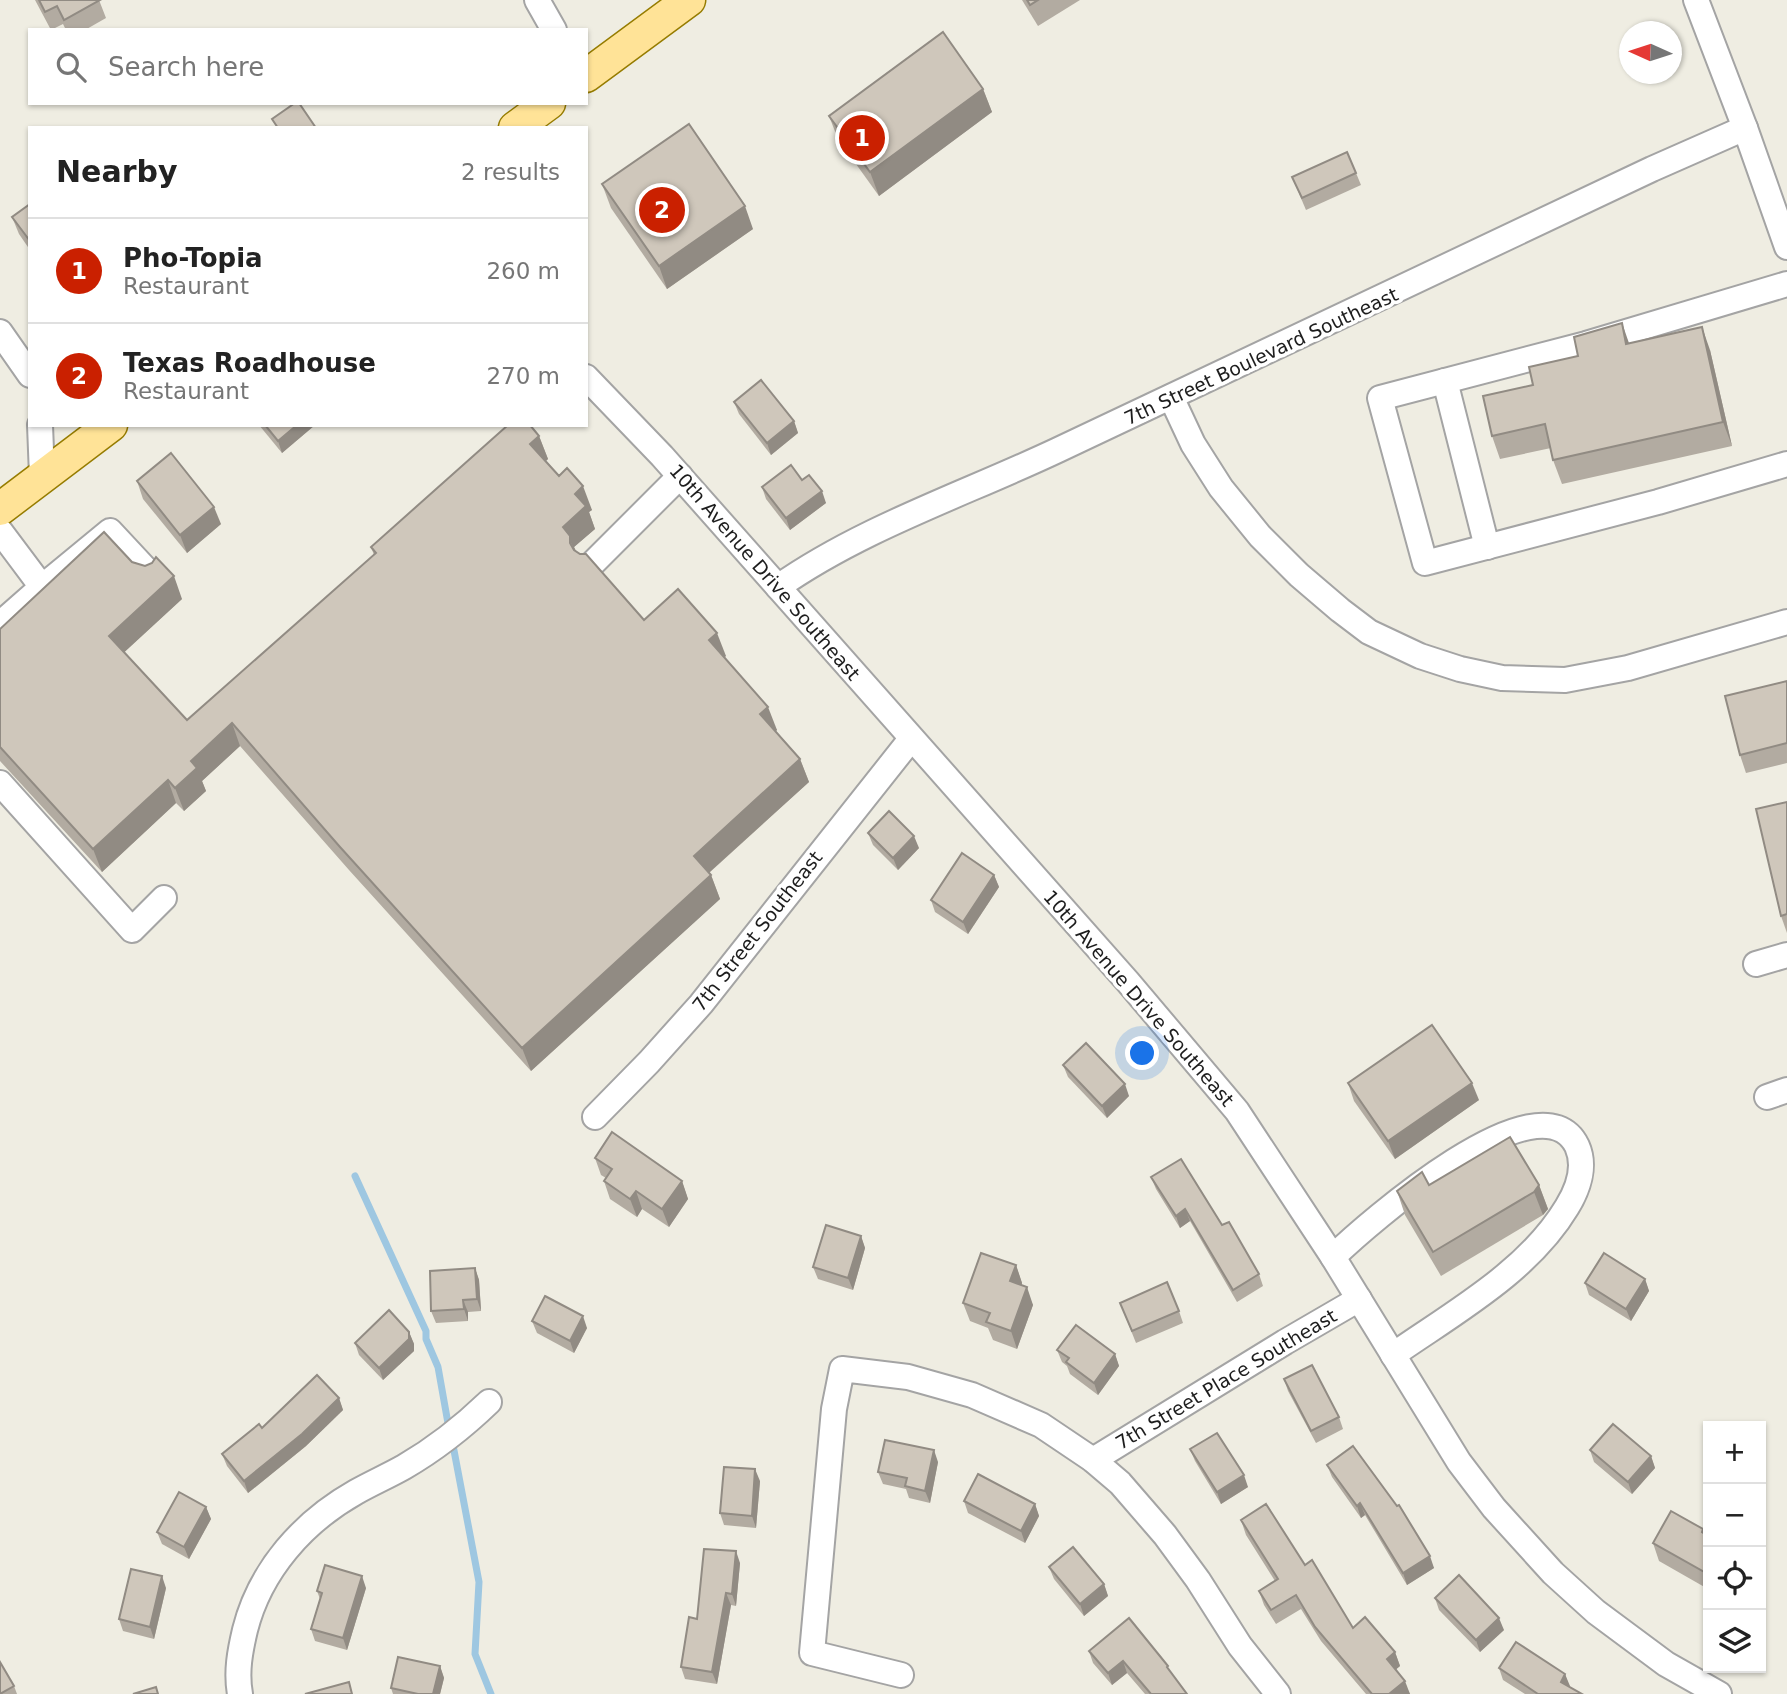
<!DOCTYPE html>
<meta charset="utf-8">
<style>
body{margin:0;font-family:"DejaVu Sans",sans-serif;background:#f2f2f2;color:#222}
.controls{position:absolute;right:21px;bottom:21px;display:grid;overflow:hidden;border-radius:0px;box-shadow:0 2px 5px #0004}
.controls button{width:63px;height:63px;display:grid;place-items:center;padding:0;border:0;border-bottom:2px solid #e0e0e0;background:#fff;color:#222;font:35px sans-serif}
.compass{position:absolute;left:1619px;top:21px;width:63px;height:63px;border-radius:50%;background:#fff;box-shadow:0 2px 5px #0004;rotate:273deg}
.you{position:absolute;left:1143px;top:1054px;width:24px;height:24px;margin:-18px;border:5px solid #fff;border-radius:50%;background:#1a73e8;box-shadow:0 0 0 10px #1a73e833}
.badge{display:grid;place-items:center;width:46px;height:46px;border-radius:50%;background:#ca2000;color:#fff;font-size:23px;font-weight:700}
.pin{position:absolute;translate:-50% -50%;border:4px solid #fff;box-shadow:0 2px 7px #0006}
.list{margin:0;padding:0;list-style:none}
h2{display:flex;justify-content:space-between;align-items:center;height:91px;margin:0;padding:0 28px;font-size:30px}
h2 small{font-size:23px;font-weight:400;color:#767676}
.list li{display:grid;grid-template-columns:46px 1fr auto;gap:21px;align-items:center;box-sizing:border-box;height:105px;padding:0 28px;border-top:2px solid #e0e0e0}
.list b{display:block;font-size:26px;white-space:nowrap}
.list p{margin:0;font-size:23px;white-space:nowrap;color:#767676}
.list em{font-size:23px;font-style:normal;color:#767676}
.icon{flex:none;width:38px;height:38px;fill:none;stroke:currentColor;stroke-width:2;stroke-linecap:round;stroke-linejoin:round}
.map{position:relative;flex:none;width:1787px;height:1694px;overflow:hidden}
.search{position:absolute;background:#fff;box-shadow:0 2px 5px #0004;left:28px;top:28px;width:560px;height:77px;display:flex;align-items:center;gap:18px;box-sizing:border-box;padding:0 24px;border-radius:0px;color:#767676;font-size:26px}
.panel{position:absolute;background:#fff;box-shadow:0 2px 5px #0004;left:28px;top:126px;width:560px;height:301px;border-radius:0px}
.map>svg:first-child{display:block}
</style>
<div class="map">
<svg width="1787" height="1694" viewBox="0 0 1787 1694">
<rect width="100%" height="100%" fill="#efede2"/>
<g fill="none" stroke-linecap="round" stroke-linejoin="round">
<g stroke="#9ec7e1" stroke-width="7">
<polyline points="355,1176 426,1331 426,1339 438,1367 449,1429"/>
<polyline points="452,1440 479,1582 475,1654 491,1694"/>
</g>
<defs>
<g id="minor">
<polyline points="537,0 554,30"/>
<polyline points="1696,0 1745,128 1787,247"/>
<polyline points="1787,284 1586,344 1380,398 1425,563 1658,502 1787,464"/>
<polyline points="0,332 30,375"/>
<polyline points="586,377 662,456 1128,982 1237,1111 1333,1257 1459,1462 1494,1508 1553,1573 1596,1612 1666,1664 1719,1694"/>
<polyline points="1445,381 1487,547"/>
<polyline points="1171,397 1193,444 1221,488 1260,536 1299,575 1340,610 1369,632 1420,656 1460,669 1502,678 1565,680 1628,668 1787,622"/>
<polyline points="40,425 42,476"/>
<polyline points="0,531 42,587 0,624"/>
<polyline points="593,563 680,476"/>
<polyline points="42,587 110,531 151,575"/>
<path d="M778 587C862 528 965 494 1058 450 1256 357 1454 264 1652 169L1745 128"/>
<polyline points="0,783 132,930 164,898"/>
<polyline points="1756,964 1787,955"/>
<polyline points="1767,1097 1787,1090"/>
<polyline points="595,1117 649,1062 701,1004 911,739"/>
<path d="M1333 1257C1366 1225 1541 1071 1577 1146 1586 1166 1578 1189 1567 1207 1528 1272 1453 1313 1393 1355"/>
<polyline points="1093,1460 1285,1342 1359,1299"/>
<polyline points="901,1675 812,1653 834,1409 842,1369 908,1377 972,1395 1041,1425 1093,1460 1120,1483 1165,1535 1198,1580 1240,1646 1278,1694"/>
<path d="M240 1694C236 1672 240 1651 245 1630 260 1570 303 1522 356 1492 372 1483 388 1476 404 1467 435 1449 463 1427 489 1402"/>
</g>
<g id="major">
<polyline points="586,76 689,0"/>
<polyline points="515,128 549,103"/>
<polyline points="0,509 111,425"/>
</g>
</defs>
<use href="#minor" stroke="#a4a4a4" stroke-width="28"/>
<use href="#major" stroke="#967c00" stroke-width="35"/>
<use href="#minor" stroke="#fff" stroke-width="24"/>
<use href="#major" stroke="#ffe397" stroke-width="32"/>
</g>
<g fill="#b2aba1">
<polygon points="35,0 99,0 106,18 85,30 66,30 63,24 51,30"/>
<polygon points="1022,0 1080,0 1038,26"/>
<polygon points="983,89 992,112 879,196 838,139 829,116"/>
<polygon points="1356,173 1361,185 1306,210 1292,177"/>
<polygon points="602,184 753,229 667,289 611,208"/>
<polygon points="30,204 30,250 19,234 12,217"/>
<polygon points="1629,343 1710,350 1732,446 1562,484 1553,460 1551,448 1500,459 1492,436 1533,385 1578,356"/>
<polygon points="734,402 794,421 798,433 771,455 739,414"/>
<polygon points="259,425 315,425 282,453"/>
<polygon points="539,436 548,459 546,461 592,510 589,512 595,529 574,547 576,551 644,620 726,656 724,657 777,730 776,731 800,759 809,782 709,873 711,875 720,899 531,1071 349,870 240,746 202,781 206,791 184,811 176,803 102,872 0,761 0,629 132,562 182,599 124,652 187,720 374,555 371,547"/>
<polygon points="802,480 826,503 790,530 766,499 762,487"/>
<polygon points="137,481 221,524 187,553 143,499"/>
<polygon points="1787,681 1787,763 1746,773 1740,755"/>
<polygon points="1787,802 1787,933 1781,916"/>
<polygon points="868,833 919,848 898,870 873,845"/>
<polygon points="994,875 999,887 968,934 935,912 931,900"/>
<polygon points="1063,1065 1129,1096 1107,1118 1068,1077"/>
<polygon points="1348,1083 1479,1100 1395,1159 1354,1101"/>
<polygon points="595,1158 682,1181 688,1199 669,1227 642,1209 637,1217 610,1199 604,1181 606,1178 601,1175"/>
<polygon points="1151,1177 1259,1274 1263,1286 1237,1302 1190,1221 1180,1228 1156,1189"/>
<polygon points="1429,1185 1539,1185 1548,1209 1543,1215 1441,1276 1405,1215 1397,1191"/>
<polygon points="861,1236 865,1248 853,1290 818,1279 813,1267"/>
<polygon points="1016,1265 1022,1283 1022,1285 1033,1305 1017,1349 993,1340 988,1328 970,1321 963,1303"/>
<polygon points="475,1268 479,1280 481,1311 468,1312 468,1321 436,1323 431,1311"/>
<polygon points="1645,1279 1649,1291 1631,1321 1589,1295 1585,1283"/>
<polygon points="1120,1303 1179,1311 1183,1323 1136,1343"/>
<polygon points="532,1321 587,1328 574,1353 537,1333"/>
<polygon points="409,1332 414,1344 414,1351 383,1380 359,1355 355,1343"/>
<polygon points="1057,1350 1115,1354 1119,1366 1098,1395 1070,1374 1067,1366 1062,1362"/>
<polygon points="1284,1379 1339,1417 1343,1429 1316,1443 1288,1391"/>
<polygon points="339,1398 343,1410 306,1446 248,1493 227,1466 222,1454 262,1428"/>
<polygon points="1190,1449 1248,1487 1221,1504 1195,1461"/>
<polygon points="1590,1450 1651,1456 1655,1468 1632,1494 1594,1462"/>
<polygon points="938,1462 930,1503 909,1498 906,1489 883,1484 878,1472"/>
<polygon points="1327,1465 1397,1506 1434,1568 1407,1585 1365,1515 1361,1518 1332,1477"/>
<polygon points="760,1481 756,1528 724,1525 720,1513"/>
<polygon points="964,1501 1035,1504 1039,1516 1025,1543 968,1513"/>
<polygon points="206,1507 211,1519 189,1559 162,1544 157,1532"/>
<polygon points="1241,1520 1305,1565 1353,1628 1395,1652 1400,1666 1396,1669 1410,1694 1366,1694 1321,1641 1301,1609 1276,1624 1264,1605 1259,1591 1275,1581 1246,1535"/>
<polygon points="1703,1529 1705,1534 1708,1536 1708,1589 1659,1561 1653,1543"/>
<polygon points="740,1563 736,1606 731,1605 717,1684 685,1679 681,1667 697,1619"/>
<polygon points="1049,1567 1104,1584 1108,1596 1084,1616 1054,1579"/>
<polygon points="166,1588 154,1639 123,1631 119,1619"/>
<polygon points="366,1588 347,1650 315,1641 311,1629 320,1599 317,1591"/>
<polygon points="1435,1598 1504,1630 1480,1652 1439,1610"/>
<polygon points="1089,1651 1171,1672 1187,1694 1145,1694 1127,1673 1112,1685 1093,1663"/>
<polygon points="440,1666 444,1678 440,1694 393,1694 391,1688"/>
<polygon points="1499,1668 1565,1674 1569,1687 1582,1694 1525,1694 1503,1680"/>
<polygon points="14,1686 17,1694 0,1694"/>
</g>
<g fill="#918b83">
<polygon points="983,89 992,112 879,196 870,172"/>
<polygon points="745,206 753,229 667,289 659,266"/>
<polygon points="1622,323 1630,346 1626,344"/>
<polygon points="1702,327 1710,350 1732,446 1723,422"/>
<polygon points="794,421 798,433 771,455 767,443"/>
<polygon points="297,425 315,425 282,453 278,441"/>
<polygon points="539,436 548,459 539,467 530,444"/>
<polygon points="583,486 592,510 589,512 595,529 574,547 579,559 563,527 575,494"/>
<polygon points="822,491 826,503 790,530 786,518"/>
<polygon points="214,507 221,524 187,553 180,535"/>
<polygon points="174,576 182,599 117,659 109,636"/>
<polygon points="717,633 726,656 718,663 709,640"/>
<polygon points="768,707 777,730 769,738 760,714"/>
<polygon points="232,723 240,746 202,781 206,791 184,811 175,788 191,761"/>
<polygon points="800,759 809,782 702,879 694,856"/>
<polygon points="168,780 176,803 102,872 93,849"/>
<polygon points="914,836 919,848 898,870 893,858"/>
<polygon points="711,875 720,899 531,1071 522,1048"/>
<polygon points="994,875 999,887 968,934 963,922"/>
<polygon points="1472,1083 1479,1100 1395,1159 1388,1141"/>
<polygon points="1125,1084 1129,1096 1107,1118 1102,1106"/>
<polygon points="682,1181 688,1199 669,1227 662,1209"/>
<polygon points="1539,1185 1548,1209 1543,1215 1534,1192"/>
<polygon points="636,1191 642,1209 637,1217 630,1199"/>
<polygon points="1185,1209 1190,1221 1180,1228 1176,1216"/>
<polygon points="861,1236 865,1248 853,1290 848,1278"/>
<polygon points="1016,1265 1022,1283 1016,1299 1010,1281"/>
<polygon points="475,1268 479,1280 481,1311 477,1299"/>
<polygon points="1645,1279 1649,1291 1631,1321 1626,1309"/>
<polygon points="1027,1287 1033,1305 1017,1349 1011,1331"/>
<polygon points="463,1300 468,1312 468,1321 464,1309"/>
<polygon points="583,1316 587,1328 574,1353 570,1341"/>
<polygon points="409,1332 414,1344 414,1351 383,1380 379,1368"/>
<polygon points="1115,1354 1119,1366 1098,1395 1094,1383"/>
<polygon points="339,1398 343,1410 306,1446 248,1493 244,1481"/>
<polygon points="934,1450 938,1462 930,1503 925,1491"/>
<polygon points="1651,1456 1655,1468 1632,1494 1628,1482"/>
<polygon points="755,1469 760,1481 756,1528 752,1516"/>
<polygon points="1244,1475 1248,1487 1221,1504 1217,1492"/>
<polygon points="1360,1503 1365,1515 1361,1518 1357,1506"/>
<polygon points="1035,1504 1039,1516 1025,1543 1021,1531"/>
<polygon points="206,1507 211,1519 189,1559 184,1547"/>
<polygon points="736,1551 740,1563 736,1606 732,1594"/>
<polygon points="1430,1556 1434,1568 1407,1585 1403,1573"/>
<polygon points="162,1576 166,1588 154,1639 150,1627"/>
<polygon points="362,1576 366,1588 347,1650 343,1638"/>
<polygon points="1104,1584 1108,1596 1084,1616 1080,1604"/>
<polygon points="726,1593 731,1605 717,1684 712,1672"/>
<polygon points="1499,1618 1504,1630 1480,1652 1476,1640"/>
<polygon points="1395,1652 1400,1666 1392,1673 1387,1659"/>
<polygon points="1123,1661 1127,1673 1112,1685 1108,1673"/>
<polygon points="440,1666 444,1678 440,1694 433,1694"/>
<polygon points="1565,1674 1570,1686 1565,1694 1561,1682"/>
<polygon points="1405,1681 1410,1694 1389,1694"/>
</g>
<g fill="#cfc7bb" stroke="#918b83" stroke-width="2">
<polygon points="39,0 100,0 64,20 57,6 45,12"/>
<polygon points="1027,0 1038,0 1030,5"/>
<polygon points="943,32 983,89 870,172 829,116"/>
<polygon points="295,103 299,103 316,128 278,128 272,119"/>
<polygon points="689,124 745,206 659,266 602,184"/>
<polygon points="1347,152 1356,173 1302,198 1292,177"/>
<polygon points="30,204 30,241 12,217"/>
<polygon points="1622,323 1626,344 1702,327 1723,422 1553,460 1545,424 1492,436 1483,396 1533,385 1529,367 1578,356 1574,337"/>
<polygon points="761,380 794,421 767,443 734,402"/>
<polygon points="265,425 297,425 278,441"/>
<polygon points="508,425 530,425 539,436 530,444 559,476 567,468 583,486 575,494 586,506 563,527 570,536 570,543 574,550 580,554 586,554 644,620 678,589 717,633 709,640 768,707 760,714 800,759 694,856 711,875 522,1048 340,847 232,723 191,761 197,768 175,788 168,780 93,849 0,747 0,629 104,532 132,562 145,566 152,563 156,557 174,576 109,636 187,720 376,553 371,547"/>
<polygon points="171,453 214,507 180,535 137,481"/>
<polygon points="791,465 802,480 809,475 822,491 786,518 762,487"/>
<polygon points="1787,681 1787,743 1740,755 1725,696"/>
<polygon points="1787,802 1787,914 1781,916 1756,809"/>
<polygon points="889,811 914,836 893,858 868,833"/>
<polygon points="962,853 994,875 963,922 931,900"/>
<polygon points="1432,1025 1472,1083 1388,1141 1348,1083"/>
<polygon points="1086,1043 1125,1084 1102,1106 1063,1065"/>
<polygon points="612,1132 682,1181 662,1209 636,1191 630,1199 604,1181 612,1169 595,1158"/>
<polygon points="1510,1137 1539,1185 1534,1192 1433,1252 1397,1191 1422,1172 1429,1185"/>
<polygon points="1181,1159 1222,1225 1229,1222 1259,1274 1233,1290 1185,1209 1176,1216 1151,1177"/>
<polygon points="826,1225 861,1236 848,1278 813,1267"/>
<polygon points="981,1253 1016,1265 1010,1281 1027,1287 1011,1331 986,1322 990,1313 963,1303"/>
<polygon points="1604,1253 1645,1279 1626,1309 1585,1283"/>
<polygon points="475,1268 477,1299 463,1300 464,1309 431,1311 430,1271"/>
<polygon points="1167,1282 1179,1311 1132,1331 1120,1303"/>
<polygon points="545,1296 583,1316 570,1341 532,1321"/>
<polygon points="389,1310 409,1332 409,1339 379,1368 355,1343"/>
<polygon points="1076,1325 1115,1354 1094,1383 1066,1362 1069,1358 1057,1350"/>
<polygon points="1312,1365 1339,1417 1311,1431 1284,1379"/>
<polygon points="317,1375 339,1398 302,1434 244,1481 222,1454 259,1424 262,1428"/>
<polygon points="1613,1424 1651,1456 1628,1482 1590,1450"/>
<polygon points="1217,1433 1244,1475 1217,1492 1190,1449"/>
<polygon points="885,1440 934,1450 925,1491 905,1486 907,1478 878,1472"/>
<polygon points="1353,1446 1397,1506 1399,1505 1430,1556 1403,1573 1360,1503 1357,1506 1327,1465"/>
<polygon points="724,1467 755,1469 752,1516 720,1513"/>
<polygon points="978,1474 1035,1504 1021,1531 964,1501"/>
<polygon points="179,1492 206,1507 184,1547 157,1532"/>
<polygon points="1266,1504 1305,1565 1312,1560 1353,1628 1365,1617 1395,1652 1387,1659 1405,1681 1389,1694 1372,1694 1315,1627 1296,1595 1271,1610 1259,1591 1278,1579 1241,1520"/>
<polygon points="1671,1511 1703,1529 1702,1532 1708,1536 1708,1574 1653,1543"/>
<polygon points="1073,1547 1104,1584 1080,1604 1049,1567"/>
<polygon points="704,1549 736,1551 732,1594 726,1593 712,1672 681,1667 689,1617 697,1619"/>
<polygon points="325,1565 362,1576 343,1638 311,1629 322,1593 317,1591"/>
<polygon points="131,1569 162,1576 150,1627 119,1619"/>
<polygon points="1459,1575 1499,1618 1476,1640 1435,1598"/>
<polygon points="1129,1618 1168,1666 1167,1667 1187,1694 1151,1694 1123,1661 1108,1673 1089,1651"/>
<polygon points="1516,1642 1565,1674 1561,1682 1582,1694 1538,1694 1499,1668"/>
<polygon points="398,1657 440,1666 433,1694 418,1694 391,1688"/>
<polygon points="0,1662 14,1686 0,1694"/>
<polygon points="349,1682 352,1694 305,1694"/>
<polygon points="156,1687 158,1694 133,1694"/>
</g>
<g text-anchor="middle" stroke-width="7" stroke-linejoin="round" paint-order="stroke">
<g font-size="19" fill="#1d1d1d" stroke="#fff">
<text transform="translate(1261 356) rotate(-25)" y="7">7th Street Boulevard Southeast</text>
<text transform="translate(765 572) rotate(49)" y="7">10th Avenue Drive Southeast</text>
<text transform="translate(757 931) rotate(-52)" y="7">7th Street Southeast</text>
<text transform="translate(1139 998) rotate(49)" y="7">10th Avenue Drive Southeast</text>
<text transform="translate(1226 1379) rotate(-31)" y="7">7th Street Place Southeast</text>
</g>
</g>
</svg>
<div class="controls">
<button>+</button>
<button>−</button>
<button><svg class="icon" aria-label="locate" viewBox="0 0 24 24"><circle cx="12" cy="12" r="6"/><path d="M12 2v4M12 18v4M2 12h4M18 12h4"/></svg></button>
<button><svg class="icon" aria-label="layers" viewBox="0 0 24 24"><path d="M12 4l9 5-9 5-9-5zM3 14l9 5 9-5"/></svg></button>
</div>
<svg class="compass" viewBox="-18 -18 36 36"><path d="M0-13l5 13h-10z" fill="#e53935"/><path d="M0 13l5-13h-10z" fill="#767676"/></svg>
<div class="you"></div>
<div class="pin badge" style="left:862px;top:138px">1</div>
<div class="pin badge" style="left:662px;top:210px">2</div>
<div class="search"><svg class="icon" aria-label="search" viewBox="0 0 24 24"><circle cx="10" cy="10" r="6"/><path d="M15 15l6 6"/></svg>Search here</div>
<section class="panel">
<h2>Nearby<small>2 results</small></h2>
<ul class="list">
<li><span class="badge">1</span><div><b>Pho-Topia</b><p>Restaurant</p></div><em>260 m</em></li>
<li><span class="badge">2</span><div><b>Texas Roadhouse</b><p>Restaurant</p></div><em>270 m</em></li>
</ul>
</section>
</div>
